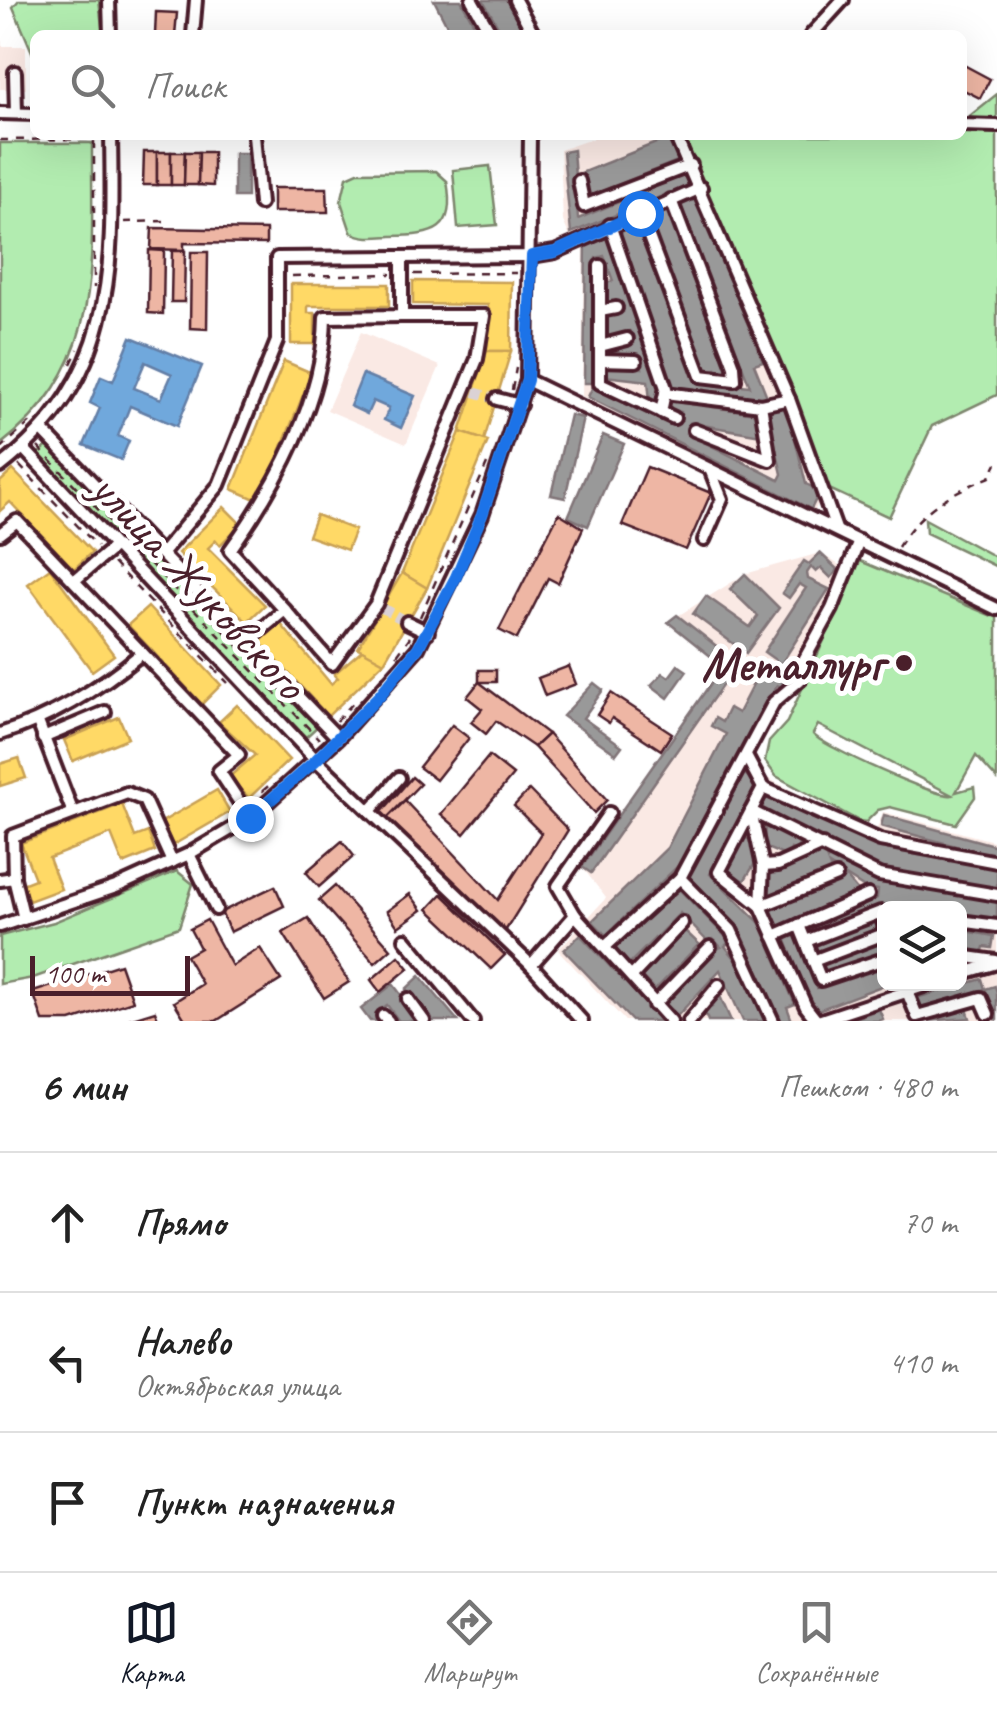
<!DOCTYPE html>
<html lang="ru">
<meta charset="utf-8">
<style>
body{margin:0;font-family:Caveat,sans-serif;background:#f6f6f6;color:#222}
.controls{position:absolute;right:30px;bottom:30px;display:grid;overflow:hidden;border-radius:15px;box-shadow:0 10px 40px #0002}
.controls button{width:90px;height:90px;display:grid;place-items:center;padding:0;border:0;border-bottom:2px solid #e0e0e0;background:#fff;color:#222;font:50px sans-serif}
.scale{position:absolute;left:30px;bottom:25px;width:160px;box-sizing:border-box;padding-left:10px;border:5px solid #4a1f2b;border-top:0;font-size:28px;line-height:35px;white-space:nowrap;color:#4a1f2b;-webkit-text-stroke:8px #fff;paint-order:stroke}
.stop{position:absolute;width:30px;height:30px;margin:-22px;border:8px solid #1a73e8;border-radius:50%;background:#fff}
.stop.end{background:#1a73e8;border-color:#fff;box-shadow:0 2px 10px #0008}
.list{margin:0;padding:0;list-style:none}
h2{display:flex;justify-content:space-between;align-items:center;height:130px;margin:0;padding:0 40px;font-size:42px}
h2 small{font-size:32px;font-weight:400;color:#767676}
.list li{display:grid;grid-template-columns:65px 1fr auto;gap:30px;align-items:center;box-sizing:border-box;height:140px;padding:0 40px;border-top:2px solid #e0e0e0}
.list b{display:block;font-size:38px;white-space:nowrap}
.list p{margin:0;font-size:32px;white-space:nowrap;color:#767676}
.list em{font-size:32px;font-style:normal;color:#767676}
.icon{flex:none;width:55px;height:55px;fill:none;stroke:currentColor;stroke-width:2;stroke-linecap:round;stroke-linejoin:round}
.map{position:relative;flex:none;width:997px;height:1021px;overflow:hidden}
.search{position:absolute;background:#fff;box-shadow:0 10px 40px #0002;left:30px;right:30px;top:30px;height:110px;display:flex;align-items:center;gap:25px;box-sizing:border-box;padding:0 35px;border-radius:15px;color:#767676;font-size:38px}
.sheet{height:550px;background:#fff}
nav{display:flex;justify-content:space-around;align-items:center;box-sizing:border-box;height:140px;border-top:2px solid #e0e0e0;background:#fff;font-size:28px;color:#767676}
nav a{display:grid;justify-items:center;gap:5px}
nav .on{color:#111827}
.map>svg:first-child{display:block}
</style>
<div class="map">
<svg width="997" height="1021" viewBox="0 0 997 1021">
<rect width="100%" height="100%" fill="#fff"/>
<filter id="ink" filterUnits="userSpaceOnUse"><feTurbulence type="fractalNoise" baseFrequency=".01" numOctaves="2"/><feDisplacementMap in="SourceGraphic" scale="20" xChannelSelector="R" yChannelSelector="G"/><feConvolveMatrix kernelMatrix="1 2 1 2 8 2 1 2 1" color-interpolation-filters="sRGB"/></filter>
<g filter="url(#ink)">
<g fill="#fae9e4" fill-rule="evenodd">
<polygon points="0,8 2,46 26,46 26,89 0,89"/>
<polygon points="603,135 678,135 827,488 813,513 582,396 584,238 569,235 563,221 560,150"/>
<polygon points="361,332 440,366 406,444 327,410"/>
<path d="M820 553 844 568 746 767 875 834 883 812 997 842V1021H625L558 950 606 898 582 867 723 666 668 622 745 574ZM884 908H960V984H884Z"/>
</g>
<g fill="#b2ecb0" stroke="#7e866e" stroke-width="2.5" fill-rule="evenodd">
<polygon points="19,0 99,0 103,35 35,35 35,59 13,7"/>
<polygon points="997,94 997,395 932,426 889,517 827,488 678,135 962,135 962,122"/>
<path d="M0 143H92C91 262 106 363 0 445Z"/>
<polygon points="490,166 497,225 458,228 453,170"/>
<path d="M436 171 447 181C456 232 435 235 391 236 377 237 363 239 351 232L341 202 347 177 358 172Z"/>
<polygon points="49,445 319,725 306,737 35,456"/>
<polygon points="925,519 997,558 997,567 926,533"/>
<path d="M860 561 992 616 997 610V779L976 756 956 792 974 787 975 797 956 824 890 807 878 810 866 822 859 821 776 776 765 761 769 742 787 722ZM818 725 952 795C939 799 820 745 813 734Z"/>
<polygon points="177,871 193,884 179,927 33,978 0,984 0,936 54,922"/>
</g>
<g fill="#ffd966" stroke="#c9a154" stroke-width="2.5">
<polygon points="413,281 512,282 511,351 487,351 488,305 413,304"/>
<polygon points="291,284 389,284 389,306 308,306 308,313 315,313 315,344 291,344"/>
<polygon points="487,351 511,351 484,440 460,432"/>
<polygon points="284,361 312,373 260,501 232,489"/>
<polygon points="460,432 488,441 427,588 402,573"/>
<polygon points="13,470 92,552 74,569 10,502 0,511 0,482"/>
<polygon points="224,507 241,524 220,545 216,540 208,548 265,605 247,622 178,553"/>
<polygon points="316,515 355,530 347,550 308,536"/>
<polygon points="50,568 114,655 92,671 28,584"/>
<polygon points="402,573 427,588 384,662 358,648"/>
<polygon points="148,607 221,685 202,704 128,625"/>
<polygon points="280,623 331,684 338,678 334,674 362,650 384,662 328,716 260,642"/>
<polygon points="237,705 289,760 249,798 229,777 255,755 219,722"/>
<polygon points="119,717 128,738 73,761 64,740"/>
<polygon points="19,758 26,778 0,786 0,764"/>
<polygon points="217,790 230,812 173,845 160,823"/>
<polygon points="122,804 135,837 148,832 155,851 123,864 111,834 49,858 61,889 29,901 22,884 35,879 21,843"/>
</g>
<g fill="#6fa8dc" stroke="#647fa7" stroke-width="2.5" fill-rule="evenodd">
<path d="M131 337 202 366 177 426 130 406 118 436 129 441 121 460 84 445 100 408 90 403 101 376 113 381ZM145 362 172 374 161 399 134 388Z"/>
<polygon points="363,374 415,396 401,428 384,420 389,408 373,401 367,414 350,406"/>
</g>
<g fill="#999" stroke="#817478" stroke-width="2.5">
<polygon points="434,0 461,0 480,35 452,35"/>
<polygon points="483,0 508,0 529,35 503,35"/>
<polygon points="671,137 680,160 590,196 581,173"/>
<polygon points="573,150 578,219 686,174 690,185 571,233 563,152"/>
<rect x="234" y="153" width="13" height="44"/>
<polygon points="696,198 763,361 754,364 768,399 670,386 618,229 638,222 697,380 750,386 678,205"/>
<polygon points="668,211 728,373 718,377 716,369 706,372 649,218"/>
<polygon points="607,234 658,380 660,400 650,401 648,381 604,376 606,364 642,368 637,354 610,355 609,347 634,343 629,331 605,338 605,318 623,312 619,301 605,304 606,283 613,281 604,256 596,258 594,383 584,383 586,241"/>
<polygon points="593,386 672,425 680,419 681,412 668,410 669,401 756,413 761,435 690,423 686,433 779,480 782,474 767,410 787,406 806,484 820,491 811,509 588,397"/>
<polygon points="570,415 583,418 565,498 551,495"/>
<polygon points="603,435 624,444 588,526 568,517"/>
<polygon points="820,553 838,570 831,578 821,568 816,572 811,567 807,573 808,579 829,589 781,664 764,652 806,588 799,584 789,598 782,593 804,561 809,564"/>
<polygon points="745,574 779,608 746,653 693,614 706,596 750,627 758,616 730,589"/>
<polygon points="677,615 738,663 591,873 582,867 723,666 668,622"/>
<polygon points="678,665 687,671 668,698 651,685 663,673 669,677"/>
<polygon points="762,667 785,679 781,687 777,685 679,865 606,935 592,921 667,848 726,734 711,726 715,718 722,722 729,708 738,713"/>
<polygon points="594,683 603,690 583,718 622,746 616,754 563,716"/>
<polygon points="743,772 756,784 754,794 710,874 760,923 795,1004 787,1007 791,1018 786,1021 780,1021 741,932 686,878"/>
<polygon points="768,793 880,848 997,869 997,889 876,867 760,809"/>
<polygon points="884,815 997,846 997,857 881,826"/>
<polygon points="765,827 800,842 796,851 791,849 788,857 764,847"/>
<polygon points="746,838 755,843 751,848 756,851 756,862 744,881 726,870"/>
<polygon points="824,852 827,860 831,854 866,877 997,901 997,922 960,915 960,908 895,904 897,908 884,907 808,936 804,926 877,898 878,890 863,887 829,865 832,872 771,897 763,877"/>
<polygon points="846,877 860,894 777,928 769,909"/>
<polygon points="677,887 730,941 725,946 734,957 737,955 764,1021 743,1021 720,970 678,1015 663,1002 711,951 721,947 713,939 709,943 680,913 628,965 614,950"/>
<polygon points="874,919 879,933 816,957 811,943"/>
<polygon points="684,930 699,944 655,990 640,975"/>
<polygon points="960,930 994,936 992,948 984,947 982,954 960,950"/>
<polygon points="796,934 817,988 884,962 887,984 813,1012 785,938"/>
<polygon points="580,935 662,1021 632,1021 564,950"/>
<polygon points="882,940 884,954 824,977 819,964"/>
<polygon points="420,976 458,1021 432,1021 406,989"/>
<polygon points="982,979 985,989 919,1008 916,998"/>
<polygon points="393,984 421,1021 399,1021 387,1005 376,1013 382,1021 370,1021 361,1009"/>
<polygon points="995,986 997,992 997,1021 985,989"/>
<polygon points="720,996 731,1021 708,1021 704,1010 712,1007 709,1000"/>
<polygon points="879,1009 883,1019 878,1021 847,1021"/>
<polygon points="967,1009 970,1018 926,1021"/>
</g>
<g fill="#eeb6a4" stroke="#4a1f2b" stroke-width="2.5">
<polygon points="156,12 177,13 175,35 155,35"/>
<polygon points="962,64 990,79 980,98 962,89"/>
<polygon points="144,152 157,152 157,185 143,185"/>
<rect x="157" y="152" width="14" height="33"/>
<polygon points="171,152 185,152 184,185 171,185"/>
<polygon points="185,152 199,152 198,185 184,185"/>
<polygon points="199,152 213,152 213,186 198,185"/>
<polygon points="273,188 327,188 328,212 273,212"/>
<polygon points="152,228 266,230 266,244 184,243 184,250 151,249"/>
<polygon points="149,250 164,251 163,314 148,313"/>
<polygon points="172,251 185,251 184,302 171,302"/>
<polygon points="191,252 208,252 207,329 190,328"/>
<polygon points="647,467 711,493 686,550 622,525"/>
<polygon points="559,513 583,528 558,583 548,578 517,639 499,630"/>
<polygon points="569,666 576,684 545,696 538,678"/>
<rect x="479" y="670" width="17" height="12"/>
<polygon points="479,682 548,734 534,747 496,721 486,734 471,722 482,709 467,697"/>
<polygon points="611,693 672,733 661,750 612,718 609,723 597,715"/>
<polygon points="452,725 469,738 436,780 419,767"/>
<polygon points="548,734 607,800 594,813 534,747"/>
<polygon points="489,756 513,775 464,834 441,814"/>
<polygon points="412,777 420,784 386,819 381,813"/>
<polygon points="529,790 568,830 504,933 386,819 405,801 498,900 541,833 514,806"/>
<polygon points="342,841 354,856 319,887 306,872"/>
<polygon points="275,886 284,906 230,932 221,912"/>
<polygon points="335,886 391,949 375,963 319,900"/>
<polygon points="410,894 422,910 398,927 387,911"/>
<polygon points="442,894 505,955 491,969 428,909"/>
<polygon points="308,918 349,982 324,998 283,933"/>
<polygon points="207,920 232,966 260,948 281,980 216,1021 186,1021 174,1002 202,984 186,956 200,948 190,929"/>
<polygon points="399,956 409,968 380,992 371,980"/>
<polygon points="120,964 133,1001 71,1021 43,1021 33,992"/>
<polygon points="155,1011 159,1021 123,1021"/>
</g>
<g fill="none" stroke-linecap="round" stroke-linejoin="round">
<g stroke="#dbd2d5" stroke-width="10" stroke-dasharray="10 5" stroke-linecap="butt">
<polyline points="474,392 497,399"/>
<polyline points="382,608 407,622"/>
</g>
<defs>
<g id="minor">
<polyline points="109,0 110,35"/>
<polyline points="472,0 492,35"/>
<polyline points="515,0 534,35"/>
<polyline points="193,35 196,0"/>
<polyline points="811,35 843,0"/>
<polyline points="15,72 16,113"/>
<polyline points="0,113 35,114"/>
<polyline points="962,125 997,126"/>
<polyline points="254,135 260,204"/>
<polyline points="675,135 789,399"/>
<polyline points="579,181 584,206 691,165"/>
<polyline points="640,213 701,376 735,380 734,366 671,200"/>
<polyline points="610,225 666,388 661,412"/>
<polyline points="600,266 600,383 674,418"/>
<polyline points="600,311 616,308"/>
<polyline points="600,346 627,339"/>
<polyline points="600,360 636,361"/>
<polyline points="527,380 997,609"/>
<polyline points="665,393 761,405 770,460 694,430"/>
<polyline points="497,399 520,405"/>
<polyline points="761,405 789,399 836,529"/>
<polyline points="42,430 338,738"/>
<polyline points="24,449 316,760 531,965 582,1021"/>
<path d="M0 467C117 376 113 270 111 135"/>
<polyline points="0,534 17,521 239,755 219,771 250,818"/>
<polyline points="704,540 722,499 710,469"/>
<polyline points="163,552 219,485 277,341 277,258 531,256 555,252 701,188"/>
<polyline points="75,580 114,547"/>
<path d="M285 610 230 550C277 485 324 399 325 317L402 316V257"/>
<polyline points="407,622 428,632"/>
<polyline points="245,643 285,610 332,664 376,604 477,359 484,316 402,316"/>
<polyline points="38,722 73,813"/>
<path d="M0 734C54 717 99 689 142 653"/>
<polyline points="43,738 105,712"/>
<polyline points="746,756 763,788 751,811 763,866 761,906 806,1007 817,1021"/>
<polyline points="763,788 880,840 997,862"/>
<polyline points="370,811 399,778"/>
<polyline points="189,854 216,909"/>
<polyline points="763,866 778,865 822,845"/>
<polyline points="836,876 761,906 719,872 751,811 879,875 997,895"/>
<polyline points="14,878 24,919"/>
<polyline points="680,878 731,930 773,1021"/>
<polyline points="0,880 14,878 13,836 127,793 144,800 172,862"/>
<polyline points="575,915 671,1021"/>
<polyline points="960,921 997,926"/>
<polyline points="799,925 821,980 884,959"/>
<polyline points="0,926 116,887 189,854 250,818 338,738 418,648 482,515 527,380 530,135"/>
<polyline points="774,936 868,895"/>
<polyline points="405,939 473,1021"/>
<polyline points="806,941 881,912 884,925"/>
<polyline points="606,946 680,878 774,702 800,680 804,660 832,609 859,541"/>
<polyline points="960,956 996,961"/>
<polyline points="813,961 884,934"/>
<polyline points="531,965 575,915 558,886 609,813"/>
<polyline points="960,974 997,963"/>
<polyline points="632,976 682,923"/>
<polyline points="904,984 917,1016 981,998 988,1014"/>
<polyline points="408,999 424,1021"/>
<polyline points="654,1005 710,947"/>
<polyline points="383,1016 388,1021"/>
<polyline points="689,1021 719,985"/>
<polyline points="818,1021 930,984"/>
</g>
</defs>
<use href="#minor" stroke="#4a1f2b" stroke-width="18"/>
<g stroke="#4a1f2b" stroke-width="2.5" stroke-dasharray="8 8" stroke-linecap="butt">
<polyline points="0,140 94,139 94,288"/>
<polyline points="124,222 167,221"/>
<polyline points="414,274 516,273"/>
<polyline points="292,276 391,274"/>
<polyline points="71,364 78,349"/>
<polyline points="512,390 516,368"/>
<polyline points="38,447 319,739"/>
<polyline points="0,449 33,420"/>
<polyline points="19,465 97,546"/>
<path d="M898 547C921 509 950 493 990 477L997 463"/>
<polyline points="113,563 228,683"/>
<polyline points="420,617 487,464"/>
<polyline points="397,655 410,637"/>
<polyline points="336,721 358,698"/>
<polyline points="250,802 274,781"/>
</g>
<use href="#minor" stroke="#fff" stroke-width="10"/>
</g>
</g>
<g fill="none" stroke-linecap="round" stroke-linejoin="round" filter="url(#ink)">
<polyline stroke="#1a73e8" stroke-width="12" points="250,818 316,760 380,695 418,648 456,577 482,515 527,380 532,256 555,252 640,213"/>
</g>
<circle fill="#4a1f2b" stroke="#fff" stroke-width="4" cx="904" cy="663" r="10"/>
<g text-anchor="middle" stroke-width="10" stroke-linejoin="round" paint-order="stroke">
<g font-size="48" fill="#4a1f2b" stroke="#fff">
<text transform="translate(200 585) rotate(47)" y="17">улица Жуковского</text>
</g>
<g font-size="48" font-weight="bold" fill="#4a1f2b" stroke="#fff" text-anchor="end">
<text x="884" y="680">Металлург</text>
</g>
</g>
</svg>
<div class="controls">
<button><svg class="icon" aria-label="layers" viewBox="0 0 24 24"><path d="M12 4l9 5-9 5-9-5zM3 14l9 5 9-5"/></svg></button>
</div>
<div class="scale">100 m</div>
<div class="stop" style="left:640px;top:213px"></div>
<div class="stop end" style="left:250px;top:818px"></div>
<div class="search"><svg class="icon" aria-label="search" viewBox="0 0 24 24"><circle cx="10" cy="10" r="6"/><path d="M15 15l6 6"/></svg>Поиск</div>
</div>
<section class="sheet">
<h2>6 мин<small>Пешком · 480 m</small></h2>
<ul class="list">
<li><svg class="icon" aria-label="ahead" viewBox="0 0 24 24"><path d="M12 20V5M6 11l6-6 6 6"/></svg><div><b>Прямо</b></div><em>70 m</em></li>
<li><svg class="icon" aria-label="left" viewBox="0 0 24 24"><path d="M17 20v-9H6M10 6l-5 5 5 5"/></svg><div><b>Налево</b><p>Октябрьская улица</p></div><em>410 m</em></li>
<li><svg class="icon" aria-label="arrive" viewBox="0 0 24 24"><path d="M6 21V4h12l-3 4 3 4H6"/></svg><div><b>Пункт назначения</b></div></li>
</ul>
</section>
<nav>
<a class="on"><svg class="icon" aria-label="map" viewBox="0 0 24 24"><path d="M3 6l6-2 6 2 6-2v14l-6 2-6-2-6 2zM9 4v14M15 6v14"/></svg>Карта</a>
<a><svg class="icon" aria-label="directions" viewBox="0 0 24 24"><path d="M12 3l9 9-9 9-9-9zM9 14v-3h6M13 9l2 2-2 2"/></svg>Маршрут</a>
<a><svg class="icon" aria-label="saved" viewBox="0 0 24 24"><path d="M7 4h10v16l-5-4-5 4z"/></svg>Сохранённые</a>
</nav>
